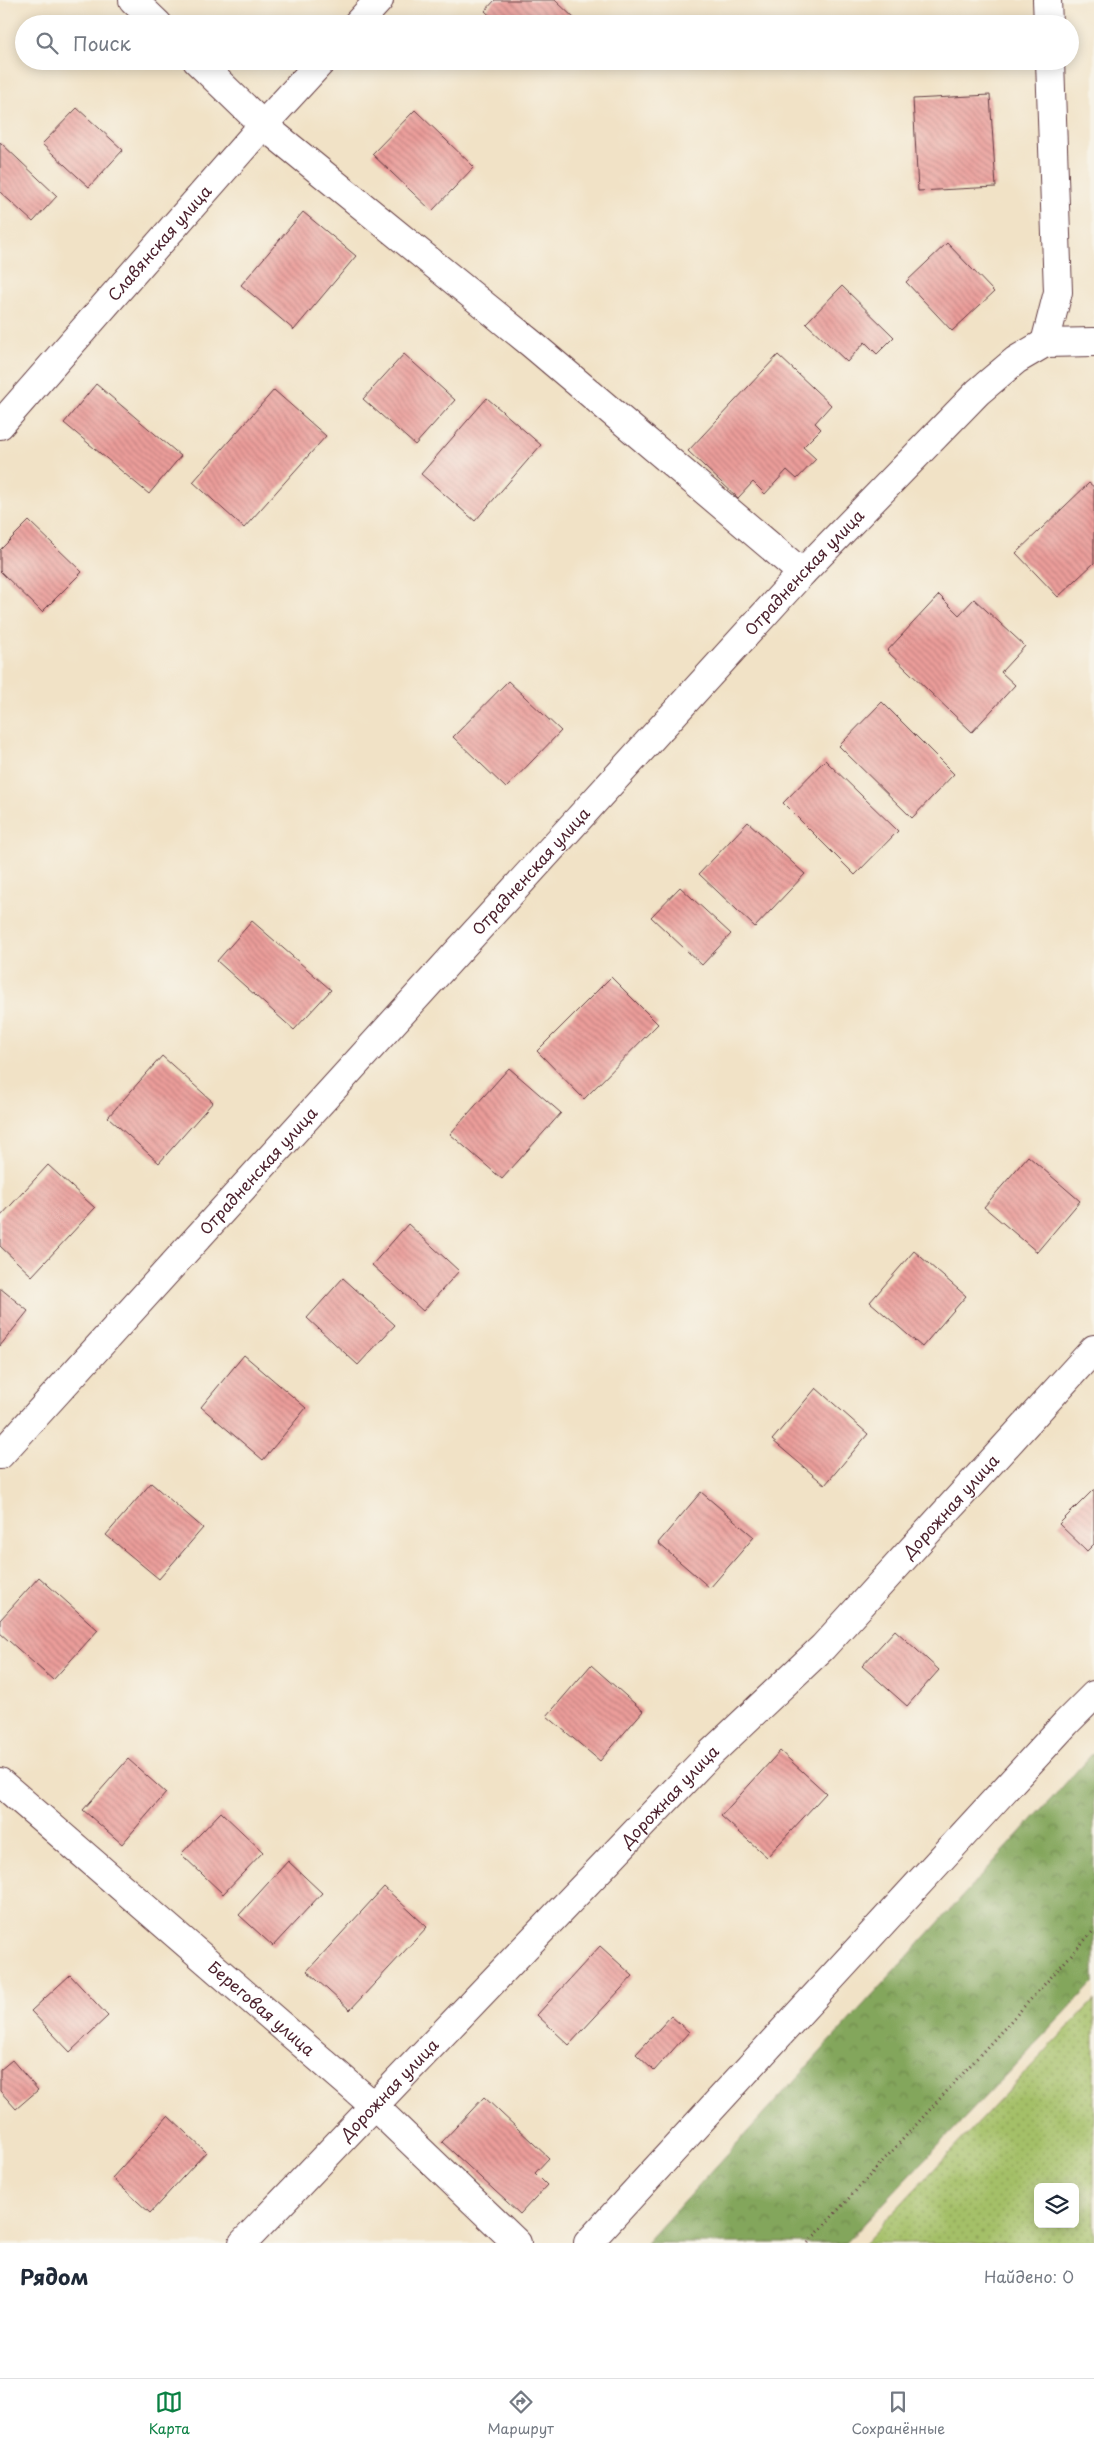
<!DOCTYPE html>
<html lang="ru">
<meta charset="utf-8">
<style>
body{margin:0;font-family:"Playpen Sans",sans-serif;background:#f2f2f3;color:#1f2937}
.controls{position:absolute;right:15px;bottom:15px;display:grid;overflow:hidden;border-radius:8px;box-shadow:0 2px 12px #0003}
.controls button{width:45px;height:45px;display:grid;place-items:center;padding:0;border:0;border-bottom:1px solid #e0e1e3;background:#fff;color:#1f2937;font:25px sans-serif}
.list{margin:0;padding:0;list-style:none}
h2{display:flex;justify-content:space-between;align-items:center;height:65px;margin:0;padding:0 20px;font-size:21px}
h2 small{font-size:16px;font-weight:400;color:#747a83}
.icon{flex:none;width:28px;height:28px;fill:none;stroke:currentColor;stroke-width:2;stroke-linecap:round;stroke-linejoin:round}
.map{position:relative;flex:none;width:1094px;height:2243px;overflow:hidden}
.search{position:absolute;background:#fff;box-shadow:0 2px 12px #0003;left:15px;right:15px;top:15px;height:55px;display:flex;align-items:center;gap:12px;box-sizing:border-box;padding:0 18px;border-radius:28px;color:#747a83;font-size:19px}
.sheet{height:135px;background:#fff}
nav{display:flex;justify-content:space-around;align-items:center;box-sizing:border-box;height:70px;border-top:1px solid #e0e1e3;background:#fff;font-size:14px;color:#747a83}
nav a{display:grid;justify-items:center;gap:2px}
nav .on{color:#0b8043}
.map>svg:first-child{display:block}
</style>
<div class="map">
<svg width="1094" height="2243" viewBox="0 0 1094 2243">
<defs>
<pattern id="grass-dots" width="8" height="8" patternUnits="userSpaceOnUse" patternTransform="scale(1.25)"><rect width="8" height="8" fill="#a4c067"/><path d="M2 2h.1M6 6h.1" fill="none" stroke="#889b55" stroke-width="1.8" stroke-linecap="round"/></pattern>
<pattern id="forest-crowns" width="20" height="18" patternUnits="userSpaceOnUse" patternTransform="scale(1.25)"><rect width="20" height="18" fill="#83a65c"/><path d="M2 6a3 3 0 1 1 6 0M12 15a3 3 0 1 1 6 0" fill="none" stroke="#6d874c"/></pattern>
<pattern id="building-back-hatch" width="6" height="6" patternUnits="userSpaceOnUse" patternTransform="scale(1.25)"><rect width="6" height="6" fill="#eb9d9a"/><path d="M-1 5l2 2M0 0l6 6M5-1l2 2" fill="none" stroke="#c07f7e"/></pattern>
</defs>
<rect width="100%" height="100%" fill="#f7f3e8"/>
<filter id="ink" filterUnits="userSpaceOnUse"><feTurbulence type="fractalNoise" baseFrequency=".02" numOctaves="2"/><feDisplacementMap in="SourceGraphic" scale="10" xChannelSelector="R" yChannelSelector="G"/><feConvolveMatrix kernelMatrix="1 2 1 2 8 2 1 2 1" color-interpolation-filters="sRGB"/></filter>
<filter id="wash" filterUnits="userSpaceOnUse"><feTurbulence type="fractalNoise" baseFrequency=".0096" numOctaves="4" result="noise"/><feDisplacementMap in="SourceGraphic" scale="20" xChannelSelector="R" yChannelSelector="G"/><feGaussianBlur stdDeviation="1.12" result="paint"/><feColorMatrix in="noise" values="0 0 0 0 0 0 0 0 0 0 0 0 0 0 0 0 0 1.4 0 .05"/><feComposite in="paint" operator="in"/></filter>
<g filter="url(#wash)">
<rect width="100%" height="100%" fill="#f1e2c6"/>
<path fill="url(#grass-dots)" stroke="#777049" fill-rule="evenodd" d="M1094 2000V2243H864ZM1038 2187H1075V2224H1038Z"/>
<polygon fill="url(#forest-crowns)" stroke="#666244" points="1094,1752 1094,1982 846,2243 646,2243"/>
<g id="blocks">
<g fill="url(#building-back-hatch)">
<polygon points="495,0 555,0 577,21 575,24 499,24 485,11"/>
<polygon points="990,95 996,187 918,191 913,99"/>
<polygon points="77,108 123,150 89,187 42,144"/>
<polygon points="415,110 474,167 432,211 372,154"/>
<polygon points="0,142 57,196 33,222 0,192"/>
<polygon points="303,212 356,256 294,330 241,285"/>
<polygon points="947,243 994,292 952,331 906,282"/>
<polygon points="842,286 894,337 877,354 865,342 847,362 806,323"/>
<polygon points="404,354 455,400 415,445 363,399"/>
<polygon points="778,355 831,405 815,423 821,429 803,447 816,459 797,479 787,470 765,494 753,482 738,498 688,451"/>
<polygon points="96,384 181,456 149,494 64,423"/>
<polygon points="274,390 326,436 244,528 193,482"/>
<polygon points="487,398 541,445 475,521 421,474"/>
<polygon points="1089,483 1094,487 1094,563 1058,597 1016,553"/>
<polygon points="29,521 82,572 42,612 0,571 0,550"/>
<polygon points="939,595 959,615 974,599 1025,646 1001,672 1015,685 972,732 887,651"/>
<polygon points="508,681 561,731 506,788 453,737"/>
<polygon points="882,702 954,774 912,818 839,746"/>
<polygon points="825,760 898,831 855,875 783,803"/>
<polygon points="748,822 805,874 755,927 699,874"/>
<polygon points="680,887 731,934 702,965 651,917"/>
<polygon points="252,921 331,990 294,1030 217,961"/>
<polygon points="611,977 658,1024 584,1099 537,1051"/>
<polygon points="162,1056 213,1102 159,1163 108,1117"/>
<polygon points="509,1068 561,1113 502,1179 450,1134"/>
<polygon points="1028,1156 1080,1201 1037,1252 984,1207"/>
<polygon points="48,1165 95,1208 32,1276 0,1246 0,1217"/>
<polygon points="408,1224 459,1271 423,1311 372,1265"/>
<polygon points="914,1251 966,1296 922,1347 870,1302"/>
<polygon points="343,1278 395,1325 358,1365 307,1318"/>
<polygon points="0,1288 28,1311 0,1346"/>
<polygon points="244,1355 306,1408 263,1460 201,1407"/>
<polygon points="816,1388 868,1434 825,1485 772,1440"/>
<polygon points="151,1483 203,1528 159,1579 106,1535"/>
<polygon points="1094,1489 1094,1544 1087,1551 1059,1524"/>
<polygon points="701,1492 754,1537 710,1588 658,1543"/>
<polygon points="39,1577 98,1630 53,1680 0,1633 0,1620"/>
<polygon points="895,1630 939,1670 907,1706 862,1666"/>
<polygon points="591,1665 643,1711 600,1761 547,1716"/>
<polygon points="780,1751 826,1793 767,1857 721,1816"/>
<polygon points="128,1759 166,1793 122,1844 83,1810"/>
<polygon points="221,1812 263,1852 223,1894 181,1854"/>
<polygon points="288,1861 322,1893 273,1946 239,1915"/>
<polygon points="384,1887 427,1927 350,2010 307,1971"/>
<polygon points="600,1946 633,1976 569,2045 537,2015"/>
<polygon points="70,1975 108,2016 70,2052 31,2011"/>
<polygon points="671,2016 689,2032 654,2071 636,2054"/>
<polygon points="12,2060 38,2090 16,2109 0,2091 0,2070"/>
<polygon points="484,2097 549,2158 535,2173 547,2185 520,2214 442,2142"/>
<polygon points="168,2116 206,2152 150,2213 112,2178"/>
</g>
</g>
</g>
<g filter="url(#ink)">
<use href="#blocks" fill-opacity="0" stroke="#633c42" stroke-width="1"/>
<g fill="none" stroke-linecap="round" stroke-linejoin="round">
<defs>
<g id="minor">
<polyline points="133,0 158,24"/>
<polyline points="1047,0 1048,24"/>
<polyline points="357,24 379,0"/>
<polyline points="197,61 263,125 533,345 802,573"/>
<polyline points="1045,343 1058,292 1050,61"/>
<path id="s1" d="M0 425 263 125 322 61"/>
<path id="s2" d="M0 1455 802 573 978 392 1016 360 1045 343 1094 342"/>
<path id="s3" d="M0 1782 373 2105 517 2243"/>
<path id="s4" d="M243 2243 711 1753 823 1647 1094 1349"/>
</g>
<polyline id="tertiary" points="588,2243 1066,1723 1094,1695"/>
</defs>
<use href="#minor" stroke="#633c42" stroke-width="30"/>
<use href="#tertiary" stroke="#633c42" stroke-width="30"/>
<polyline stroke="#633c42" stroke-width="3" stroke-dasharray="1 4" stroke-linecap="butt" points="808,2243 1094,1930"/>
<use href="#minor" stroke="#fff" stroke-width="28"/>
<use href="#tertiary" stroke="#fff" stroke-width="28"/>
</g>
</g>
<g text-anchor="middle" stroke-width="4" stroke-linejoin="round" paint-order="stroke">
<g font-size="16" fill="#4a1f2b" stroke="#f7f3e8">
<text dy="6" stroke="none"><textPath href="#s1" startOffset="242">Славянская улица</textPath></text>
<text dy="6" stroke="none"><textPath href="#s2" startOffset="1194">Отрадненская улица</textPath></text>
<text dy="6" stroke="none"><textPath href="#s2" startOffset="789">Отрадненская улица</textPath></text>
<text dy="6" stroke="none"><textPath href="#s2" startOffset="384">Отрадненская улица</textPath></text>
<text dy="6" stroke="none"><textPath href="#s4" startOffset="1022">Дорожная улица</textPath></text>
<text dy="6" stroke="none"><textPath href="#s4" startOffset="618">Дорожная улица</textPath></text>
<text dy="6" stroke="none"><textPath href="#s3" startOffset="346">Береговая улица</textPath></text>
<text dy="6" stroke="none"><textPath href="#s4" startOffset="212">Дорожная улица</textPath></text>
</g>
</g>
</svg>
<div class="controls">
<button><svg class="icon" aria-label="layers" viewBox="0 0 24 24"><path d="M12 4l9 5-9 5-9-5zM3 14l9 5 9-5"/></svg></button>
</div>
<div class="search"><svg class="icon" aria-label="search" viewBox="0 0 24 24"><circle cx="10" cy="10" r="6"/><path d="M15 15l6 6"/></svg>Поиск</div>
</div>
<section class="sheet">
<h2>Рядом<small>Найдено: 0</small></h2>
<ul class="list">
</ul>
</section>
<nav>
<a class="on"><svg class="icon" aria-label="map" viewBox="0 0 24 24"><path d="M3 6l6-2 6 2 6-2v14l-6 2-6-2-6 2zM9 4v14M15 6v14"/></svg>Карта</a>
<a><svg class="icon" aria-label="directions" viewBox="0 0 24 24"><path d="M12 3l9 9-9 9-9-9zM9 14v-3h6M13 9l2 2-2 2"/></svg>Маршрут</a>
<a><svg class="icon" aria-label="saved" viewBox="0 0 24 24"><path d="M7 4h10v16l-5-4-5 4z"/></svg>Сохранённые</a>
</nav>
